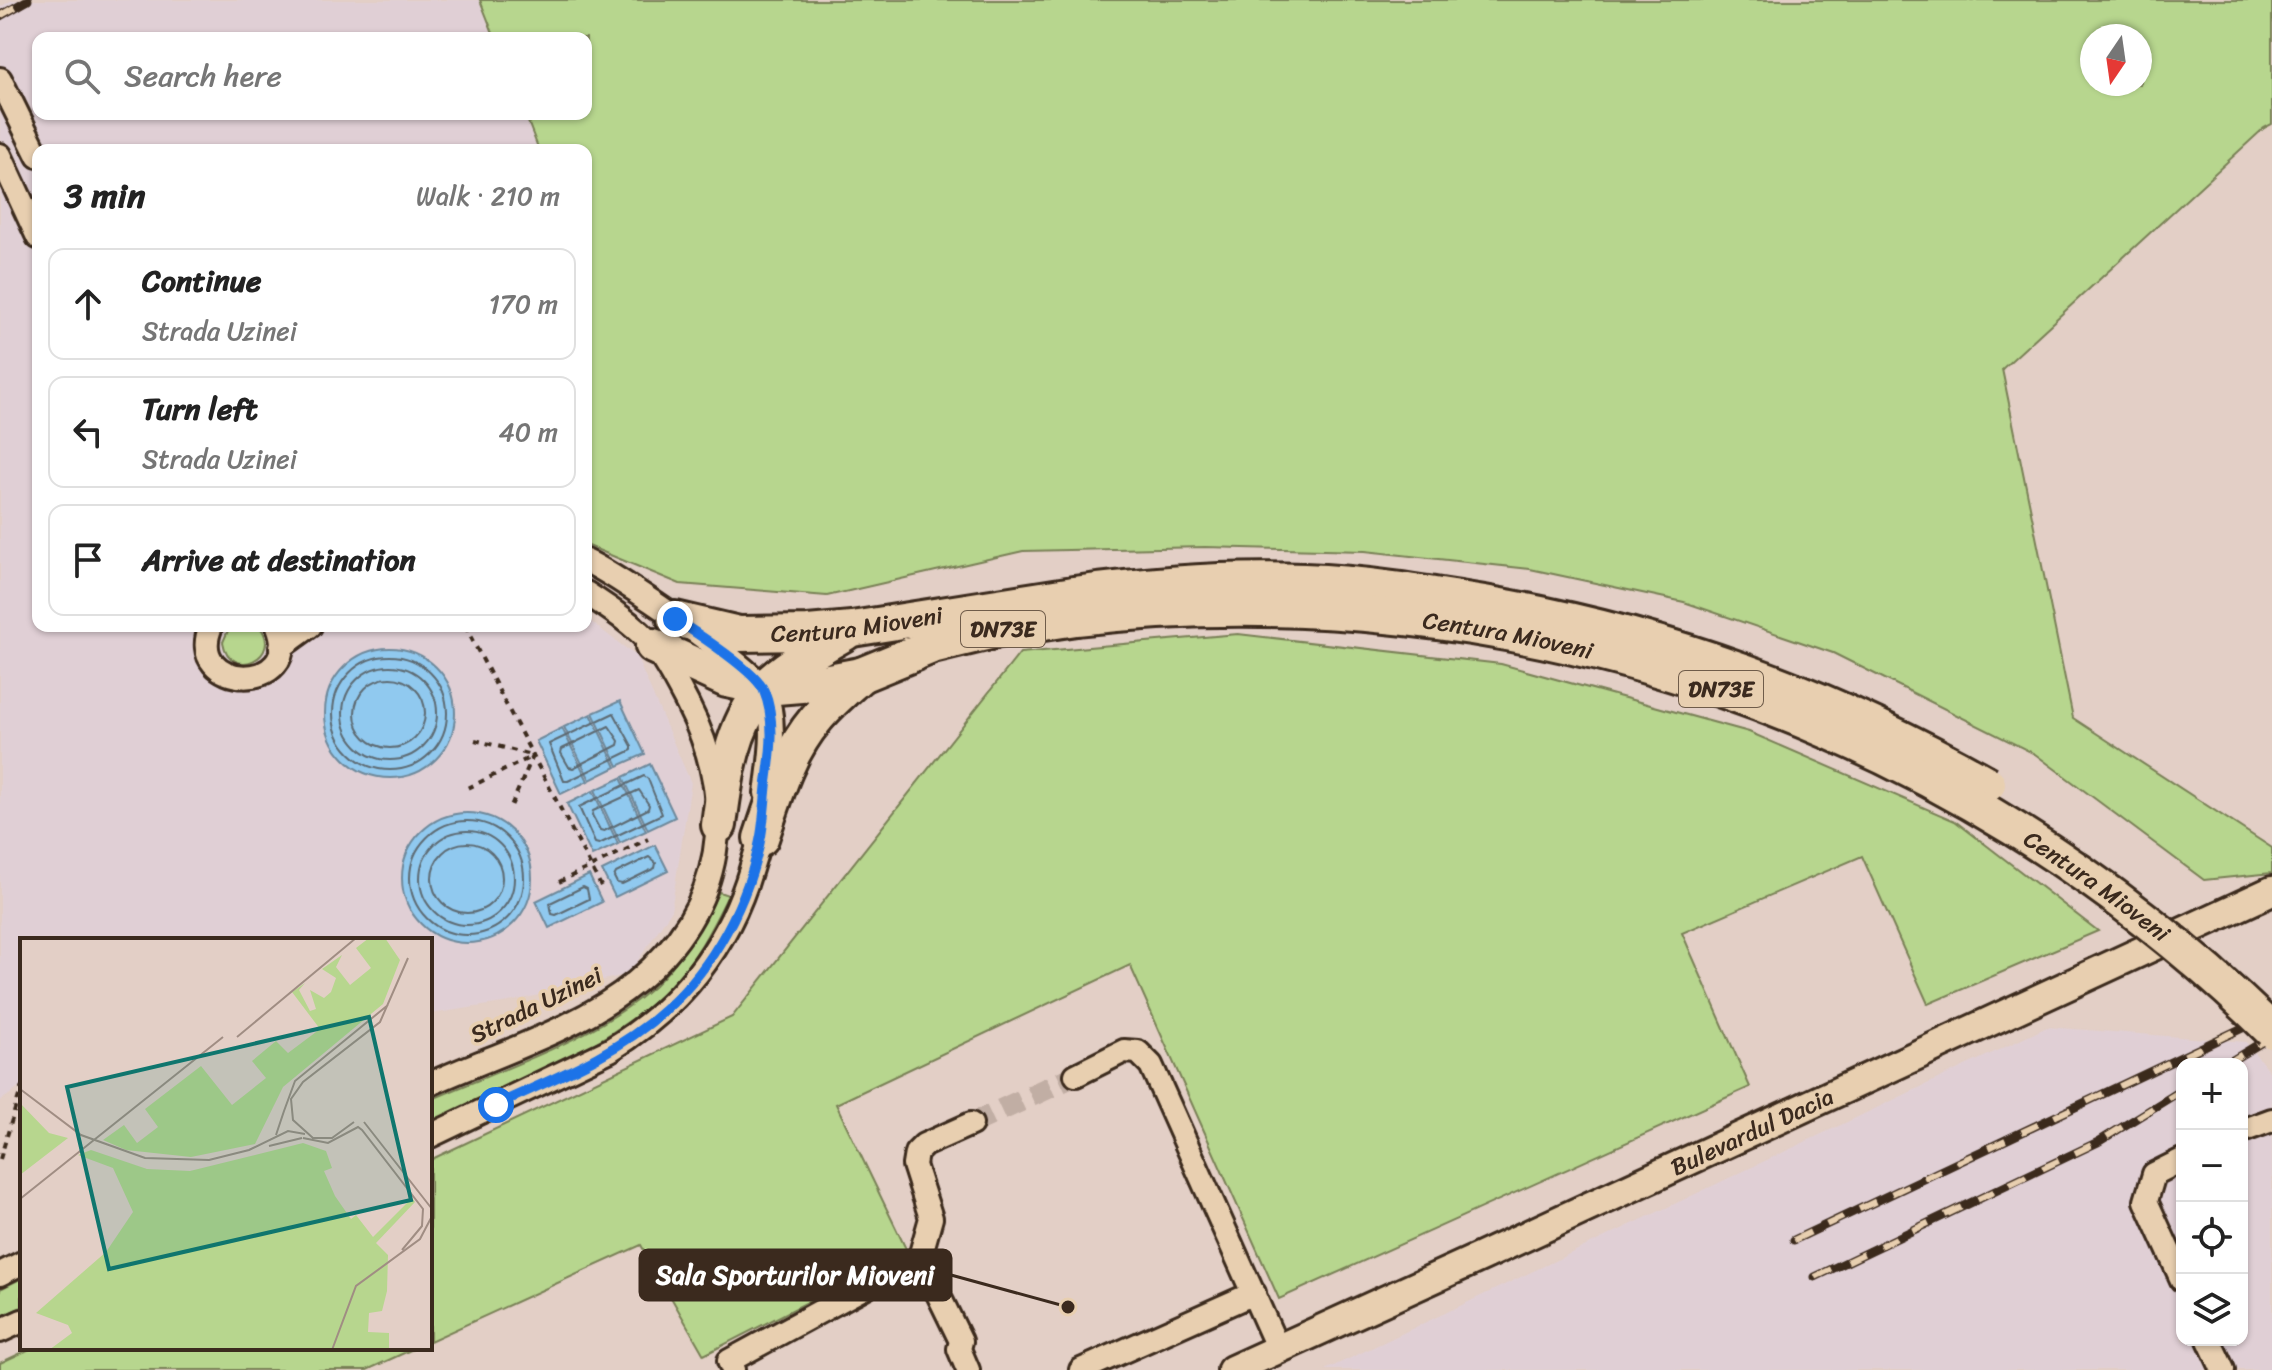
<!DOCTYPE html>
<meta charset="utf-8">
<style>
body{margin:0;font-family:Sriracha,sans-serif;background:#f2f2f2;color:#222}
.controls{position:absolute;right:24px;bottom:24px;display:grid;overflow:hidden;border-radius:16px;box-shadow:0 2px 6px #0004}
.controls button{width:72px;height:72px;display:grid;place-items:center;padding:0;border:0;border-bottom:2px solid #e0e0e0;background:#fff;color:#222;font:40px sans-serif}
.compass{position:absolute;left:2080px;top:24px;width:72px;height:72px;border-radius:50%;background:#fff;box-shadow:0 2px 6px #0004;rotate:193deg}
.stop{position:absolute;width:24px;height:24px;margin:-18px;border:6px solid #1a73e8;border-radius:50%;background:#fff}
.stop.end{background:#1a73e8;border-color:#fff;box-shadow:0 2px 8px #0008}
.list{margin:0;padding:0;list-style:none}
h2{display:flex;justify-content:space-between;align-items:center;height:104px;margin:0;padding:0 32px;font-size:34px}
h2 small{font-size:26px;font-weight:400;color:#767676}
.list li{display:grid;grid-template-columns:52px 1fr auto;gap:24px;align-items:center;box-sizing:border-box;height:112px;margin:0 16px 16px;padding:0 16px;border:2px solid #e0e0e0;border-radius:16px}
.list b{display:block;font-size:30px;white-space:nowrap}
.list p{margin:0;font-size:26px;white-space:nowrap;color:#767676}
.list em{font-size:26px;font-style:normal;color:#767676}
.icon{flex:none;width:44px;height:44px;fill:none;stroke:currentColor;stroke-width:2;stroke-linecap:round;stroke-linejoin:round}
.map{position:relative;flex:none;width:2272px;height:1370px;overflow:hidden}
.search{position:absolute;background:#fff;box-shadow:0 2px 6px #0004;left:32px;top:32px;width:560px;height:88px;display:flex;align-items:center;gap:20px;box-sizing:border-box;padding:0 28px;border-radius:16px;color:#767676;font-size:30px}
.panel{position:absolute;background:#fff;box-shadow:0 2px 6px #0004;left:32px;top:144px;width:560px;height:488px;border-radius:16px}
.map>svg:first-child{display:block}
</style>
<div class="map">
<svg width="2272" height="1370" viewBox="0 0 2272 1370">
<rect width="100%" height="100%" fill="#e3cfc6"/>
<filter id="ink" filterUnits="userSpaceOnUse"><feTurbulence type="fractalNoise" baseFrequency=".0125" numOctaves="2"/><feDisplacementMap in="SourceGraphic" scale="16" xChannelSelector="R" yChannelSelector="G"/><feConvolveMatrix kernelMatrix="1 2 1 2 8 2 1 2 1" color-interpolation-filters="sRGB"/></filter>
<g filter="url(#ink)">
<g fill="#e0cfd5" fill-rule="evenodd">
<polygon points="12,0 480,0 495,38 38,38 38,114 525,114 539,150 38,150 38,626 586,626 586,618 636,656 691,783 671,911 629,974 509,1002 430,1014 430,940 22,940 22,1086 0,1101 0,7"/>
<path d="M2047 1027 2246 1042 2272 1075V1370H1325ZM2182 1064H2242V1340H2182Z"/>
</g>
<g fill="#b7d68e" stroke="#798056" stroke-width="2" fill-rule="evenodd">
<path d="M480 0H2272V124L2264 128 2002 369 2073 718 2272 848V873L2204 880 2035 754 1833 653 1684 602 1530 569 1365 551 1205 547 1023 551 827 596 680 584 586 545V150H539L525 114H586V38H495ZM2140 36V84H2092V36Z"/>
<path d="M230 626H259C285 656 230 683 223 642Z"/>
<polygon points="1238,634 1501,664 1749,732 1955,821 2098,931 1928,1004 1862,856 1682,933 1750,1087 1279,1299 1130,965 836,1104 907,1251 704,1355 641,1245 430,1341 430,1160 732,1017 1020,653"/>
<path d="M719 892 728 895C712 928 695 961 669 988 610 1047 507 1088 430 1122V1100C501 1069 596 1039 653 987 681 961 701 925 719 892Z"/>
<polygon points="22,1278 22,1307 0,1317 0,1289"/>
<polygon points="32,1348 415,1348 367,1370 0,1370 0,1363"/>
</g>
<g fill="#90c9ef" stroke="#6e899b" stroke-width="2">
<circle cx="390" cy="713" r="65"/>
<polygon points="620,701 645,754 618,766 593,713"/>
<polygon points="591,714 616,767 590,780 564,727"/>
<polygon points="562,728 588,781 561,794 536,741"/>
<polygon points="650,764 675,817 648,830 623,777"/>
<polygon points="621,778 646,831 620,843 595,790"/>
<polygon points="593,791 618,844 592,856 567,804"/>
<circle cx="467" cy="878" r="65"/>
<polygon points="655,845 668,871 615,897 602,871"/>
<polygon points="589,875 602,902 549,928 536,901"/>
</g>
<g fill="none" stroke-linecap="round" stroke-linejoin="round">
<g stroke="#5d6a72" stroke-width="2">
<circle cx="390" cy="713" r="57"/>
<circle cx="390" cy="713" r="47"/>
<circle cx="390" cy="713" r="35"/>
<polygon points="614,713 632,746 632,750 568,781 564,781 549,744"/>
<polygon points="609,726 619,741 618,745 573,768 569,767 561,753 562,749"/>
<polygon points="644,776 648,779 662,814 599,844 595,843 579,807"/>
<polygon points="639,790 649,805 648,809 604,831 600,830 592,815 593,811"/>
<circle cx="467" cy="878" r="57"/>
<circle cx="467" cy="878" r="47"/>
<circle cx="467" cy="878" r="35"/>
<polygon points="649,857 656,863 655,868 622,884 617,883 614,877 616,873"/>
<polygon points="583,887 587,889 589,899 556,915 552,914 550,903"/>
</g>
<polyline stroke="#c1aea4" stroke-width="22" stroke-dasharray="22 11" stroke-linecap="butt" points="971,1124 1076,1075"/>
<defs>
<g id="minor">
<polyline points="0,79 38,156"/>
<polyline points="0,155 38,237"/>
<path d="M586 561C614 573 752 667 764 690 778 718 770 763 766 793"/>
<path d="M211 626C183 692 305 695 278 626"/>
<polyline points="281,647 310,626"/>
<polyline points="1076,1075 1124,1051 1138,1052 1151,1065 1278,1349"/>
<path d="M430 1084C498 1053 578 1030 636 982 726 908 739 804 687 703 677 684 666 662 653 646 635 625 609 608 586 593"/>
<polyline points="2242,1131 2272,1120"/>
<path d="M430 1136 610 1050C679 1008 728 947 751 869 755 855 760 842 762 827"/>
<polyline points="2182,1160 2154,1174 2146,1201 2182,1280"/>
<polyline points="0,1274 22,1263"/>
<polyline points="0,1331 22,1321"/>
<polyline points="2209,1340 2223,1370"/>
<polyline points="733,1370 729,1361 920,1257"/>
<polyline points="968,1370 959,1349 961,1341 920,1257 931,1218 914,1165 916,1153 924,1145 971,1124"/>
<polyline points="1081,1370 1254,1293"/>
</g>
<g id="major">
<path id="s1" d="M1232 1370C1580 1213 1926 1051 2272 891"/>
</g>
<g id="highway">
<path id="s2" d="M675 619 739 634 808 633 852 629 1074 594"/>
<polyline points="653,646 727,680 764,688 813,684 861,675 932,646 998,630 1076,618"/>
<path d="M719 825C725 779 731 727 763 690 780 669 821 647 845 633"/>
<path d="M761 838C775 797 787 753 816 719 829 703 846 689 861 675"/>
</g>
</defs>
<use href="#minor" stroke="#3b2a1e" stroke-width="28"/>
<use href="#major" stroke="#3b2a1e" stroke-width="34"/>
<use href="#highway" stroke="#3b2a1e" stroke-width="40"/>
<g stroke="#3b2a1e" stroke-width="4" stroke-dasharray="6 6" stroke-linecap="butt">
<polyline points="465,626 601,886"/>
<polyline points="475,740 531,755"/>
<polyline points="468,788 533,756 511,806"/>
<polyline points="559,882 648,839"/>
<polyline points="0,1159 22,1086"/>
</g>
<use href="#minor" stroke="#e8cfb0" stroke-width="22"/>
<use href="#major" stroke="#e8cfb0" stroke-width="28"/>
<use href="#highway" stroke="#e8cfb0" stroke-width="34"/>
<defs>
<g id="rail">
<polyline points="0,16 28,0"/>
<polyline points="2226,1064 2272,1036"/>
<polyline points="1794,1240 2272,1014"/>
<polyline points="1815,1277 2098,1142 2182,1090"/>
</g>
</defs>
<use href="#rail" stroke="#3b2a1e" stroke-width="9"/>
<use href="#rail" stroke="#e8cfb0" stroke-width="6" stroke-dasharray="18" stroke-linecap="butt"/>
<defs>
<g id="highway-bridge">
<path d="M1074 594C1149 584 1228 578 1304 581 1364 583 1424 593 1484 603 1668 635 1825 692 1988 784"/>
<path id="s3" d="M1076 618C1516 568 1957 721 2272 1031"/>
</g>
</defs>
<use href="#highway-bridge" stroke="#3b2a1e" stroke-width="40" stroke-linecap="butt"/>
<use href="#highway-bridge" stroke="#e8cfb0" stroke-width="34"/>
</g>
</g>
<g fill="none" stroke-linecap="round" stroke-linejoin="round" filter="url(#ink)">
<path stroke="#1a73e8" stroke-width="10" d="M496 1105C555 1078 617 1054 665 1010 714 967 749 900 761 836 764 819 765 800 767 782 771 753 776 720 764 691 756 671 695 632 675 619"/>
</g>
<g text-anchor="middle" stroke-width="7" stroke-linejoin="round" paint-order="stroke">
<g fill="#e8cfb0" stroke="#6f5c4a" stroke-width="2">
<rect x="961" y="611" width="84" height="36" rx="6"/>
<rect x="1679" y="671" width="84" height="36" rx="6"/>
</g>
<g font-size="22" font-weight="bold" fill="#3b2a1e">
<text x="1003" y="637">DN73E</text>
<text x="1721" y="697">DN73E</text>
</g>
<g font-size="24" fill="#3b2a1e" stroke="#e8cfb0">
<text dy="8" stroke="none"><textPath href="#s2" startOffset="184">Centura Mioveni</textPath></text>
<text dy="8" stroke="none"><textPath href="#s3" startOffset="434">Centura Mioveni</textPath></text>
<text dy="8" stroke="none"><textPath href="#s3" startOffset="1080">Centura Mioveni</textPath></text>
<text transform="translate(536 1005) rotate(-26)" y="8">Strada Uzinei</text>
<text dy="8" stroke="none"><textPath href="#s1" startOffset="572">Bulevardul Dacia</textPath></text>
</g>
</g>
<g transform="translate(20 938)">
<rect width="412" height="412" fill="#e3cfc6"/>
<path d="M349 0H365L380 22 363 66 263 149 235 206 171 219 106 212 83 202 104 187 117 205 138 189 125 171 181 128 212 167 246 140 232 123 256 103 268 115 300 91 272 54 285 45 279 52 290 73 296 71 290 52 304 60 311 54 316 40 302 31 322 17 316 29 330 47 351 30 336 10ZM0 165 29 195 48 200 0 237ZM283 205 306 213 312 230 304 233 315 258 331 281 336 277 353 299 392 260 395 264 356 305 368 317 367 353 362 373 349 375 348 394 369 395V412H29L52 395 48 387 16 375 86 314 113 274 93 230 58 217 71 212 127 231 170 233Z" fill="#b7d68e"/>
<path fill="none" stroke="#a08d83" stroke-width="2" d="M217 99 336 0M0 151 61 197 125 220 189 222 229 212 268 193 285 196M264 173 275 143 368 67M334 184 312 200H293L273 182 271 161 283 144 360 84 388 20M344 184 412 271M256 197 264 173M283 200 308 205 338 189 342 192 403 271 402 288 382 312M249 208 282 200M0 261 203 99M312 412 336 348 400 301 411 280"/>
<path fill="#0f766e" fill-opacity="0.15" stroke="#0f766e" stroke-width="4" d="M349 79 391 262 89 331 47 149Z"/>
<rect width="412" height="412" fill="none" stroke="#3b2a1e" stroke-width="4"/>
</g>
<path fill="none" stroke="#3b2a1e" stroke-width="3" d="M1068 1307L951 1275"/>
<circle fill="#3b2a1e" stroke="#e8cfb0" stroke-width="3" cx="1068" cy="1307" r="8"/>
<rect fill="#3b2a1e" stroke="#3b2a1e" stroke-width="3" x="640" y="1250" width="311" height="50" rx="8"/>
<g font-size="26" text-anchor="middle" font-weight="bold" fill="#fff">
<text x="795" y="1284">Sala Sporturilor Mioveni</text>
</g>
</svg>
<div class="controls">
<button>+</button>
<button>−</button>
<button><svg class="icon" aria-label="locate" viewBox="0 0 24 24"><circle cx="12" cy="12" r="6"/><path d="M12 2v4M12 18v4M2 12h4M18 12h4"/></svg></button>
<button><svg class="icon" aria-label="layers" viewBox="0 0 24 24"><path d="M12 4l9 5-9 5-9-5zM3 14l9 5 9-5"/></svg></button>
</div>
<svg class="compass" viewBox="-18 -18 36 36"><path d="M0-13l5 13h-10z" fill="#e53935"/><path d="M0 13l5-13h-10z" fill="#767676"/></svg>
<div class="stop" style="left:496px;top:1105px"></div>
<div class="stop end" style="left:675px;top:619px"></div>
<div class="search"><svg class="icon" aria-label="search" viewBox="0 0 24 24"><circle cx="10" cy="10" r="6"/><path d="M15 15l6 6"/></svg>Search here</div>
<section class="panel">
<h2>3 min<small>Walk · 210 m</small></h2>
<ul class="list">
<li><svg class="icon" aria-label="ahead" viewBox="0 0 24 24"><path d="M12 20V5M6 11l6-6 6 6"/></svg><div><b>Continue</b><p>Strada Uzinei</p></div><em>170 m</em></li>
<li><svg class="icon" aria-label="left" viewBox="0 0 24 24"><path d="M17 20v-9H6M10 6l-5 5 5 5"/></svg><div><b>Turn left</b><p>Strada Uzinei</p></div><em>40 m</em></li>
<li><svg class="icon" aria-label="arrive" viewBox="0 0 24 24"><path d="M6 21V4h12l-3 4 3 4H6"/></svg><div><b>Arrive at destination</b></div></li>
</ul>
</section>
</div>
